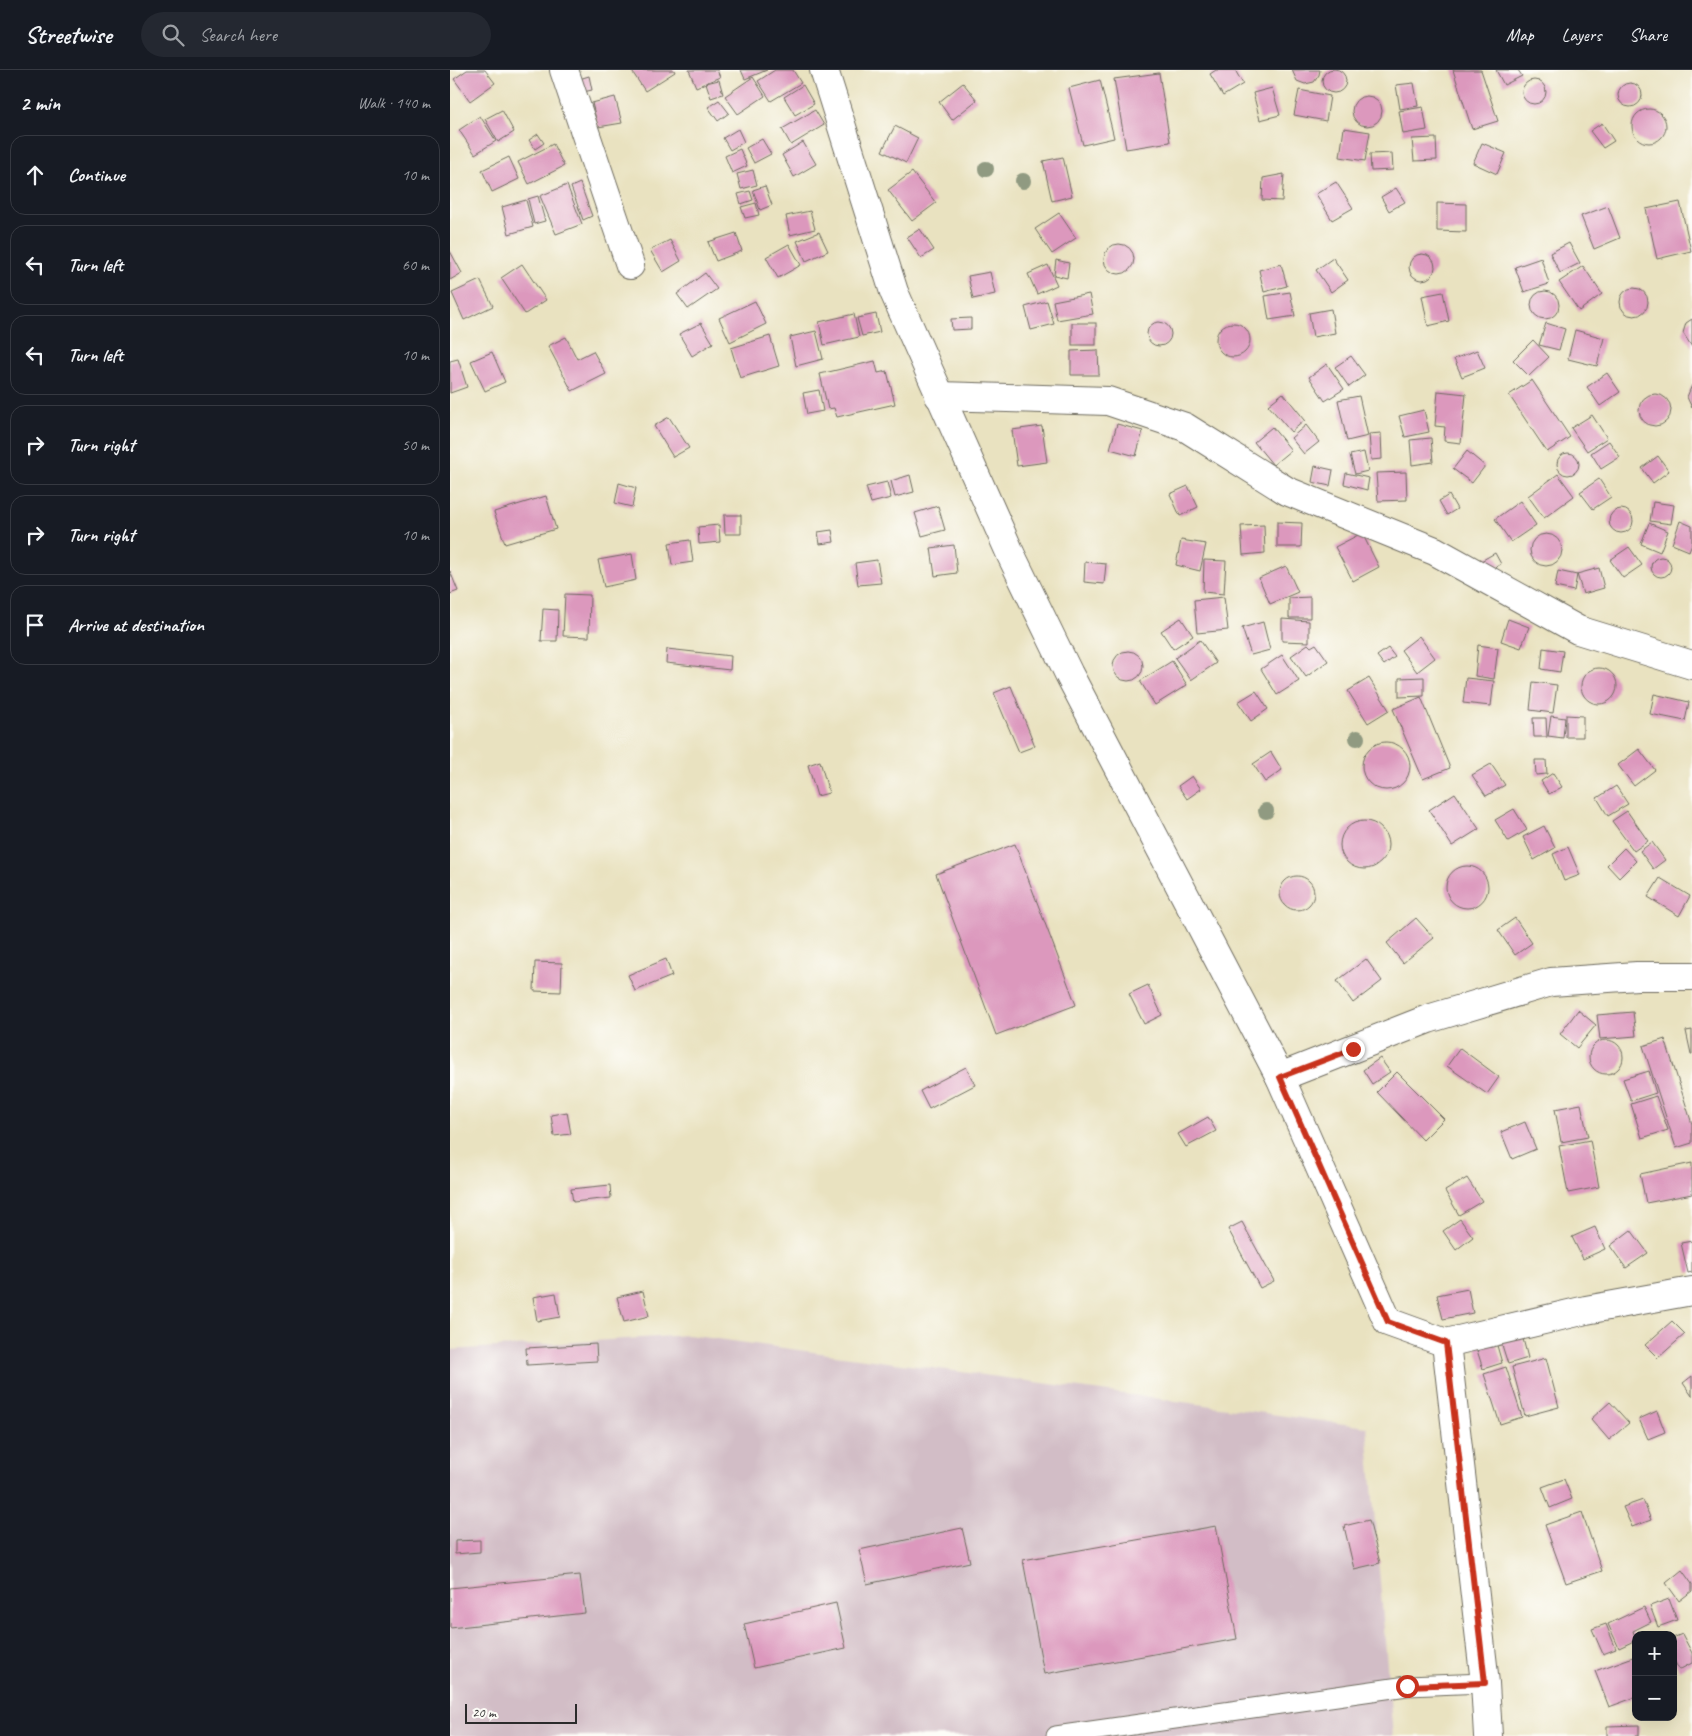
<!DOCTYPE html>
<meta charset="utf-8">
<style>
body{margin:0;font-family:Caveat,sans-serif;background:#242831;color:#f1f3f6}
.controls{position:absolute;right:15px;bottom:15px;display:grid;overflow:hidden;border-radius:10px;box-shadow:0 5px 20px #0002}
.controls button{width:45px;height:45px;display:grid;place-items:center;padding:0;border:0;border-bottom:1px solid #363941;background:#171b24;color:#f1f3f6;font:25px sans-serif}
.scale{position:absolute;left:15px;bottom:12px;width:112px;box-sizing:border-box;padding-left:5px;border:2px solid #2b2b2b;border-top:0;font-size:14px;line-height:18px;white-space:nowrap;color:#2b2b2b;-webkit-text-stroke:4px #fdfcf7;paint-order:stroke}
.stop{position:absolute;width:15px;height:15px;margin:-11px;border:4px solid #c8321e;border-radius:50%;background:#fff}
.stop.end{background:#c8321e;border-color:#fff;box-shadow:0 1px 5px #0008}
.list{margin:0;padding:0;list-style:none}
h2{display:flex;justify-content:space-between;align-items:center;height:65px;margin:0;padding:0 20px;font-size:21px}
h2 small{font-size:16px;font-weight:400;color:#9ea1a6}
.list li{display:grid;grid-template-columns:32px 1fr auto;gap:15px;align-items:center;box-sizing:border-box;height:80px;margin:0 10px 10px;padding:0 10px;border:1px solid #363941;border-radius:15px}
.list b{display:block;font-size:19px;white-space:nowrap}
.list em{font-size:16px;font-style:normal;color:#9ea1a6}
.icon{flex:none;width:28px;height:28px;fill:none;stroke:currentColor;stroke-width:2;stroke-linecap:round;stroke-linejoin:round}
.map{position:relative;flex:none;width:1242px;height:1666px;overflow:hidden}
header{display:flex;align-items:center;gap:30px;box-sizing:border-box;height:70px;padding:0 25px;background:#171b24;border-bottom:1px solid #363941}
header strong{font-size:24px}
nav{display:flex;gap:28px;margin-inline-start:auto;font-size:18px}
.search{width:350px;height:45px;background:#242831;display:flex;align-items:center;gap:12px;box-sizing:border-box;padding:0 18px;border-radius:28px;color:#9ea1a6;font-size:19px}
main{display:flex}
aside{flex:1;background:#171b24}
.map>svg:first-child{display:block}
</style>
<header>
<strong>Streetwise</strong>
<div class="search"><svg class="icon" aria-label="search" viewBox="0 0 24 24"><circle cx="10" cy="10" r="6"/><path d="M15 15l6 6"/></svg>Search here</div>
<nav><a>Map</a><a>Layers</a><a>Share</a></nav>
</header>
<main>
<aside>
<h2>2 min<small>Walk · 140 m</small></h2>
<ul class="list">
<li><svg class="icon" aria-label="ahead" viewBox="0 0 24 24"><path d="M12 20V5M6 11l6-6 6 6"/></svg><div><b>Continue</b></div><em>10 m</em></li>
<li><svg class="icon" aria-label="left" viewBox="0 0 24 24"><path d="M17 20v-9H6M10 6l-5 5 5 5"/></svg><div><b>Turn left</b></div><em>60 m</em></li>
<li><svg class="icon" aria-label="left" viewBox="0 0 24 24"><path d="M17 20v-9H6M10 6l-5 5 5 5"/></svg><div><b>Turn left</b></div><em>10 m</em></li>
<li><svg class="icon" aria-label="right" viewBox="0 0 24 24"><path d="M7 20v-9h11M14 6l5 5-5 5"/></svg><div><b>Turn right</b></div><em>50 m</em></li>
<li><svg class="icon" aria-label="right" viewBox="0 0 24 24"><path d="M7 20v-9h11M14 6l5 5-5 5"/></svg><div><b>Turn right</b></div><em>10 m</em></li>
<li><svg class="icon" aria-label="arrive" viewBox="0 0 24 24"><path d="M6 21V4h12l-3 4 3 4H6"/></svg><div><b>Arrive at destination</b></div></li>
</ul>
</aside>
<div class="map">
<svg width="1242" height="1666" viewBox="0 0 1242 1666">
<rect width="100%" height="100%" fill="#fdfcf7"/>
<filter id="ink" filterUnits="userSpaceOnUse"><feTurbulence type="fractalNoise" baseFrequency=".02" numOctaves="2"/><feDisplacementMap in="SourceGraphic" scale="10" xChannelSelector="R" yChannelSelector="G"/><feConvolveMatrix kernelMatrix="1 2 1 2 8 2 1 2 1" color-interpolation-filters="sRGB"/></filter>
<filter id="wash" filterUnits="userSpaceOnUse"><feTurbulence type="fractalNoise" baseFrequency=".0096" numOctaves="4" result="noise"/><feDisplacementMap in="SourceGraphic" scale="20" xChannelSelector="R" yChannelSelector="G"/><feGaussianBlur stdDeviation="1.12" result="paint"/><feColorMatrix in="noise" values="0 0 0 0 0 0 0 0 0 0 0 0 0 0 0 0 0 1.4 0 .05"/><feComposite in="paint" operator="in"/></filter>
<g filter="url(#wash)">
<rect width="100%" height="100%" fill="#e9e2c0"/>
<polygon fill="#d2bdc6" points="238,1265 917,1357 943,1666 0,1666 0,1280"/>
<g id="blocks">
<g fill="#dc98bd">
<circle cx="884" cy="11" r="12"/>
<polygon points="17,0 35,0 45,13 20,31 4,9"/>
<polygon points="181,0 224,0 225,2 195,21"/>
<polygon points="239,0 267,0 270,7 246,17"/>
<polygon points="291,0 317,0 295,9"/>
<polygon points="325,0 343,0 351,13 321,31 308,11"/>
<polygon points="766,0 785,0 793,14 773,26 760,4"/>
<polygon points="842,0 870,0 869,5 864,12 855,14 847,11"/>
<polygon points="1003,0 1031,0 1048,51 1022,59"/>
<polygon points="1046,0 1068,0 1072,6 1054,15"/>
<polygon points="709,3 720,72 676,79 664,9"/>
<polygon points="139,6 142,20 129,23 126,10"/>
<polygon points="303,7 315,26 288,44 275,26"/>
<polygon points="269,10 273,24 261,28 256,13"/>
<polygon points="650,10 664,68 633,75 619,18"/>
<circle cx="1084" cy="22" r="12"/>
<circle cx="1180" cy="25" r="12"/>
<polygon points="513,13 527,30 502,50 489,32"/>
<polygon points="964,13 968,36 950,39 946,15"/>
<polygon points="353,15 364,34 345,45 334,27"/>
<polygon points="822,18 830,45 810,50 803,23"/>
<polygon points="849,20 880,26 876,51 844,45"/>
<circle cx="917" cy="41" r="15"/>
<polygon points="165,27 172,53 148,57 142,33"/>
<polygon points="269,30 279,43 268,51 258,37"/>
<polygon points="973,37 977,60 953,64 949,41"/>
<circle cx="1199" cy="56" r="17"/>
<polygon points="52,40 64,62 48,72 35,49"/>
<polygon points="365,40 374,55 341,75 332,59"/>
<polygon points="30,46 46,71 25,84 9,60"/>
<polygon points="1152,53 1164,71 1153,78 1140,61"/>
<polygon points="445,56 468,68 456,93 432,81"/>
<polygon points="894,58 920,62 915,91 890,87"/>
<polygon points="288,59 294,72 280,80 273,68"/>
<polygon points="88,64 94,73 85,79 79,70"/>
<polygon points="986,68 987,90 964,91 962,69"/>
<polygon points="312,69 321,84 304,93 296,78"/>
<polygon points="353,72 366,94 344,107 332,85"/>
<polygon points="1032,73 1056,83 1047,104 1023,93"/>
<polygon points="103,74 114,96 79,114 68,92"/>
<polygon points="290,79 297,96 282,103 275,86"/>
<polygon points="942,83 943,100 921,101 920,84"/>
<polygon points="59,87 69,109 42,122 32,100"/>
<polygon points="613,87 622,126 602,131 593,91"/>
<polygon points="303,100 307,115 291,119 287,104"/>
<polygon points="462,102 486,133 462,151 438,120"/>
<polygon points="834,104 832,131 812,130 813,108"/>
<polygon points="886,112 903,138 882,150 866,124"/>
<polygon points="130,113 142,146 133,150 121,117"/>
<polygon points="117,115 132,154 106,164 90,126"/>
<polygon points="315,116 322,135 310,140 303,120"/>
<polygon points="946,118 955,132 939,141 931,127"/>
<polygon points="300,121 303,130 291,134 288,124"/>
<polygon points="88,126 95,151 84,154 78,129"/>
<polygon points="76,130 83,157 59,164 52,137"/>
<polygon points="1230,132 1241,181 1207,189 1196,139"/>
<polygon points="306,133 309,145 295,148 291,137"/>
<polygon points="987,133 1016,134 1016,162 987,161"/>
<polygon points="1158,136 1170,168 1144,179 1131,146"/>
<polygon points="360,141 365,159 340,165 336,146"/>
<polygon points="609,143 626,168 602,184 585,159"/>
<polygon points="470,159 484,180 471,188 457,167"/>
<polygon points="369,162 378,181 356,191 347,171"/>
<polygon points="286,163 292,181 266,191 258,172"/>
<polygon points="220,170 231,191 213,202 200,180"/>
<polygon points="1119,173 1130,193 1110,203 1100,183"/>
<polygon points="339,174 351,195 328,208 316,187"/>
<circle cx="669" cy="189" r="15"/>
<polygon points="0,181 12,203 0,210"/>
<circle cx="972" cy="197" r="13"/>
<polygon points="883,188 898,210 881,222 866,200"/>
<polygon points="1091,188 1099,214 1074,222 1065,197"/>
<polygon points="606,190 619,193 617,208 604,205"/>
<polygon points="72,194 96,230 75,244 51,208"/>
<polygon points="831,194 837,216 814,222 809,200"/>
<polygon points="598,195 607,215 587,224 578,204"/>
<polygon points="1133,196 1152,224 1129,241 1109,212"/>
<polygon points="540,202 545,224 523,229 518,206"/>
<polygon points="255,203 267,219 238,239 227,224"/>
<polygon points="30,210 43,236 14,250 2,223"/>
<circle cx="1184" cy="232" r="14"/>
<circle cx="1095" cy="235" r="14"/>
<polygon points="840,222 845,246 819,250 815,226"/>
<polygon points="993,222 999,251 978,256 972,226"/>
<polygon points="639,224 643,244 607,250 603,231"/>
<polygon points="305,231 316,254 280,272 269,248"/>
<polygon points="597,231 604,254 581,260 575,237"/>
<polygon points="881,239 885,263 863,267 859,243"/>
<polygon points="404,244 409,267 374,275 369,252"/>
<polygon points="426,244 430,262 412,266 407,248"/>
<polygon points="521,248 521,259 502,260 501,249"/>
<polygon points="1242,249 1242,277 1233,263 1236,253"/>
<circle cx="709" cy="264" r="12"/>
<polygon points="251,253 263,273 242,286 229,264"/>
<rect x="622" y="253" width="24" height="22"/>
<polygon points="1096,253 1115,259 1109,280 1089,275"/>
<circle cx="783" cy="270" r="17"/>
<polygon points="1125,260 1154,268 1147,296 1118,289"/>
<polygon points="366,261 373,289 346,296 340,267"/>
<polygon points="320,266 329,296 290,308 281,278"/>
<polygon points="116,267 127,289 143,281 156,304 122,321 98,276"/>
<polygon points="1083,270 1099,287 1079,306 1063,290"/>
<polygon points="648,280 649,305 621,305 621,281"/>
<polygon points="1027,280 1035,298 1012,307 1004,289"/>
<polygon points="42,282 55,312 35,321 21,291"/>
<polygon points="901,286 915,305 899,317 885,297"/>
<polygon points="8,289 17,317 0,323 0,291"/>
<polygon points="425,291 428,303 437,301 445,334 387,347 384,338 378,339 370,304"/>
<polygon points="877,294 894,319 875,331 859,307"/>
<polygon points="1157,303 1170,322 1150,336 1137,317"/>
<polygon points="1082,310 1120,367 1097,382 1059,325"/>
<polygon points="1242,315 1242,338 1237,327"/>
<polygon points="369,320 373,341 357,344 353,323"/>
<polygon points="988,321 1016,324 1011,373 994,371 995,357 985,356"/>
<polygon points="833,323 855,350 841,362 818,335"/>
<circle cx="1205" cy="340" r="16"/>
<polygon points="909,326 918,366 897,371 888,330"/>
<polygon points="974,340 979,362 955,367 949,346"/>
<polygon points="1142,345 1157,368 1137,381 1121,358"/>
<polygon points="219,347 239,378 223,387 204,356"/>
<polygon points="667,354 693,361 686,386 660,379"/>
<polygon points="856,355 869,372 854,384 841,368"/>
<polygon points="592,356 597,392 567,396 562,360"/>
<polygon points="822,357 841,380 823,395 804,372"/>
<polygon points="931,363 932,389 921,390 919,364"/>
<polygon points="981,368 983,392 962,395 960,370"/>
<polygon points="1159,371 1170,387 1151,399 1141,383"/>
<polygon points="1017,381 1035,396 1022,413 1003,399"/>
<polygon points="914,382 918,401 905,404 900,385"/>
<circle cx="1118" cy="394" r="11"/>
<polygon points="1208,386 1219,401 1203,413 1192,398"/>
<polygon points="865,396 883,400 880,416 862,412"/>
<polygon points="956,402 957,430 928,431 926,403"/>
<polygon points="896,403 919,408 917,420 894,414"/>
<polygon points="1108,404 1124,426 1094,448 1078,426"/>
<polygon points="460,405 464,422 445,427 441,411"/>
<polygon points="1149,409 1161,427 1143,439 1130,422"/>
<polygon points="437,412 441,428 421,433 416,417"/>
<polygon points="169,413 186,418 182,437 165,433"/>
<polygon points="738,416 748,437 730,446 720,424"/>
<polygon points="999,425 1007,439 997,445 989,431"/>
<polygon points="96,426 106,459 55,474 44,442"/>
<polygon points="1070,431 1086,455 1061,472 1045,449"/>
<polygon points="1203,432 1224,435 1221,454 1200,451"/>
<polygon points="488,436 495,460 472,466 465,443"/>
<circle cx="1171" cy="451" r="12"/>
<polygon points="274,445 291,445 291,464 275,464"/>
<polygon points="1230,451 1242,456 1242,473 1239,481 1222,474"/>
<polygon points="827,452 852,453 851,477 827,477"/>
<polygon points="1199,453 1218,461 1210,482 1191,474"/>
<polygon points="269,455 270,472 249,474 248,457"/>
<polygon points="814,455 815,483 793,485 791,456"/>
<polygon points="382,460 384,472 370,474 368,462"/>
<polygon points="912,463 929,497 903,511 885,477"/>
<circle cx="1096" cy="480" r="16"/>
<polygon points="240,470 243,492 222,495 219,473"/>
<polygon points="731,470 756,474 750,501 726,495"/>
<polygon points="504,475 507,503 485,506 481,478"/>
<polygon points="1179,477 1192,495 1173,508 1160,490"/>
<polygon points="1045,483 1051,494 1037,502 1031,491"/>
<polygon points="182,484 186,510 154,517 148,490"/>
<circle cx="1211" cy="497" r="10"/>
<polygon points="427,490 431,513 408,515 405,493"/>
<polygon points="754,490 776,491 774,524 753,522"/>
<polygon points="635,492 656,494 654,514 634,512"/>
<polygon points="836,496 848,522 820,534 809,508"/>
<polygon points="1149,498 1154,518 1133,524 1127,504"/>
<polygon points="0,501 8,521 0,524"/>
<polygon points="1108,501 1127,505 1124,521 1105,517"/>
<polygon points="115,524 140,525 139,567 113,566"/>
<polygon points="774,527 778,560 747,563 744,530"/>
<polygon points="860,527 860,548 839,548 839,528"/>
<polygon points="93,539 108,540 107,571 91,571"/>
<polygon points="731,548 743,566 723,579 711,561"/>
<polygon points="832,549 859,551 859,572 832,571"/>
<polygon points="1058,549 1079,557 1071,578 1051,571"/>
<polygon points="813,552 820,580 801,585 792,558"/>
<polygon points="969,566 985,588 967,602 951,580"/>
<polygon points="750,570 766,593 741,610 725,588"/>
<polygon points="858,574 861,577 866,574 878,591 856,607 841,586"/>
<polygon points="1028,575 1048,578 1044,609 1025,606"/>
<polygon points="938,578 945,587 934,595 927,586"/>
<polygon points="1093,578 1113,581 1110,602 1091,599"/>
<polygon points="217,579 281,586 280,600 216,593"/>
<circle cx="678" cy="596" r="15"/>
<polygon points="832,585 849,611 827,625 811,599"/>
<polygon points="722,591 737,615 705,635 690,611"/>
<circle cx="1149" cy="616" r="18"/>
<polygon points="974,607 974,626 949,627 949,608"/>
<polygon points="919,608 939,640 918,653 898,621"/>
<polygon points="1016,608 1044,611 1041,636 1013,633"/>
<polygon points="1083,612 1107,615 1103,643 1080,640"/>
<polygon points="561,616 585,676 569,682 544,623"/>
<polygon points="806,621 818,639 801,651 788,632"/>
<polygon points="1204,624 1239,632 1235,651 1200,644"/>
<polygon points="971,627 1000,698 973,709 943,639"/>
<polygon points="1116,645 1133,646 1133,667 1116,667"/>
<polygon points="1101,646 1115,648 1113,668 1098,666"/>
<polygon points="1083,648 1096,648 1097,667 1084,667"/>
<circle cx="936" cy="696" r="24"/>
<polygon points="1189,679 1205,700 1184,716 1168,695"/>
<polygon points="821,682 832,700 815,712 803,694"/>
<polygon points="1085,690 1096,690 1097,704 1086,705"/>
<polygon points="370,691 379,723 367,726 358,695"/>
<polygon points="1041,694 1055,715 1036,726 1022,705"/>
<polygon points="1103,703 1112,717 1099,724 1091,711"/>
<polygon points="742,706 751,719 737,729 728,716"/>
<polygon points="1166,716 1178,734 1158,746 1147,728"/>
<polygon points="1005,723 1029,759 1002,776 979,740"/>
<polygon points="1064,739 1077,760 1058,771 1045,750"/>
<polygon points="1177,741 1198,771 1184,781 1162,751"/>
<circle cx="914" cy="775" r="24"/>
<polygon points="1094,756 1105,778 1084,790 1073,767"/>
<polygon points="1202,772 1215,790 1203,799 1190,781"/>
<polygon points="565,774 626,935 546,965 486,804"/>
<polygon points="1118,777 1130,805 1114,811 1103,784"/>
<polygon points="1174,778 1186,791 1169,808 1157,795"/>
<circle cx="1017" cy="817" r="21"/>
<circle cx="847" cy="823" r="17"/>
<polygon points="1210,808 1240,826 1229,846 1198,827"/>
<polygon points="966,848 984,868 953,893 937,873"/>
<polygon points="1065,848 1082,873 1065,885 1048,860"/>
<polygon points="216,889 222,906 185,921 178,905"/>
<polygon points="916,889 932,911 903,933 887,911"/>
<polygon points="85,892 112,893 111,922 84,921"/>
<polygon points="698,915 712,945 694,954 679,924"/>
<polygon points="1128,940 1146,955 1127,978 1110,964"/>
<polygon points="1183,942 1186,966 1150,969 1147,945"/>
<polygon points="1242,960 1242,984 1241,984 1236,961"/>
<polygon points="1215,969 1242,1054 1242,1073 1226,1078 1193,976"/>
<circle cx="1156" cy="987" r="17"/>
<polygon points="1010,978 1049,1007 1037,1024 997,996"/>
<polygon points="930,988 940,1002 922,1014 913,1000"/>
<polygon points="516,997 525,1015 479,1039 470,1021"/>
<polygon points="1199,1001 1206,1023 1181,1031 1173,1009"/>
<polygon points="947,1002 994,1049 973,1070 927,1022"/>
<polygon points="1206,1026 1218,1060 1192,1068 1181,1034"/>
<polygon points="1131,1034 1138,1067 1111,1072 1105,1039"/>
<polygon points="117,1042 121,1064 104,1066 101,1045"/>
<polygon points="758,1047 766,1061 736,1077 728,1064"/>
<polygon points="1075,1052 1086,1079 1062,1089 1051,1062"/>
<polygon points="1140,1070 1149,1117 1118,1123 1109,1076"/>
<polygon points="1242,1093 1242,1124 1196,1133 1190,1104"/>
<polygon points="1017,1108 1032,1131 1009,1145 995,1121"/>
<polygon points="160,1115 161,1128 123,1132 121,1119"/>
<polygon points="1010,1149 1023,1167 1006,1180 993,1161"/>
<polygon points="792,1152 824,1211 810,1218 778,1159"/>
<polygon points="1145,1157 1155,1179 1133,1189 1122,1167"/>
<polygon points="1181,1160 1198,1183 1176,1198 1160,1176"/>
<polygon points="1242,1171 1242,1202 1238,1203 1231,1173"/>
<polygon points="1018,1219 1023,1243 993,1249 987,1225"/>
<polygon points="193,1221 199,1246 174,1252 167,1227"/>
<polygon points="106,1223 110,1247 87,1251 83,1227"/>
<polygon points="1222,1251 1235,1264 1208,1288 1195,1275"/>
<polygon points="1072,1265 1078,1288 1058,1294 1051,1272"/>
<polygon points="1046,1272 1052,1293 1033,1299 1026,1277"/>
<polygon points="146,1274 147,1291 77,1295 76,1278"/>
<polygon points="1096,1288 1109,1337 1075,1346 1062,1297"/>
<polygon points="1056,1297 1072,1347 1050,1354 1034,1304"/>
<polygon points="1242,1306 1242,1326 1233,1313"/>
<polygon points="1160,1332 1179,1353 1159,1370 1141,1349"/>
<polygon points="1207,1341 1215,1362 1198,1369 1189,1349"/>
<polygon points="1114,1409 1122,1429 1100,1438 1092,1417"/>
<polygon points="1193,1430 1201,1450 1182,1457 1173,1437"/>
<polygon points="1132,1442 1152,1501 1116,1513 1095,1455"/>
<polygon points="919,1450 930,1493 904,1499 894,1456"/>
<polygon points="766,1456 787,1569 594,1604 573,1490"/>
<polygon points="512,1458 520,1492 417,1514 409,1480"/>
<polygon points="30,1470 30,1482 5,1484 5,1471"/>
<polygon points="1232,1500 1242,1514 1242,1521 1229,1531 1216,1513"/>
<polygon points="130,1505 135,1543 0,1558 0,1518"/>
<polygon points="1219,1529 1227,1550 1208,1557 1200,1536"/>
<polygon points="386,1533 396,1578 304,1598 294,1554"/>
<polygon points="1194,1537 1201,1552 1183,1561 1186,1570 1169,1578 1158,1554"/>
<polygon points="1156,1554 1166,1579 1153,1584 1142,1559"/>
<polygon points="1232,1564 1242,1583 1242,1593 1229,1600 1223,1588 1223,1568"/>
<polygon points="1186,1586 1186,1627 1159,1637 1145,1601"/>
<polygon points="1189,1655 1189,1666 1157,1666 1157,1656"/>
</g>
</g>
</g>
<g filter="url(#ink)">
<use href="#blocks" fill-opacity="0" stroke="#6e6b5f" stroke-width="1"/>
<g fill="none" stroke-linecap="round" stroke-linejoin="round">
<defs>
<polyline id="service" points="606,1666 957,1616 1035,1613"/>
<g id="minor">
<polyline points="114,0 180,195"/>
<polyline points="374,0 444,222 561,485 619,604 830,1007 938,1252 996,1273 1136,1240 1242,1221"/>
<polyline points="489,326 658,331 735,357 837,421 985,481 1128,560 1242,595"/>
<polyline points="830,1007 978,949 1101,912 1187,906 1242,906"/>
<polyline points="996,1273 1035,1613 1038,1666"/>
</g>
</defs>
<use href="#service" stroke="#6e6b5f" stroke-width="21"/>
<use href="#minor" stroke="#6e6b5f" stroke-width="30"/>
<use href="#service" stroke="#fff" stroke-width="19"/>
<use href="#minor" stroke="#fff" stroke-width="28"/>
</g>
<g fill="#909a81">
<circle cx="536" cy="99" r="8"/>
<circle cx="573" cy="111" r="8"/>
<circle cx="907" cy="668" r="8"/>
<circle cx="816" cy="741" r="8"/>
</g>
</g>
<g fill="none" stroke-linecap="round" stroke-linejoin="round" filter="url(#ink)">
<polyline stroke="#c8321e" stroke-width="6" points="903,979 830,1007 938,1252 996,1273 1035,1613 957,1616"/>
</g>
</svg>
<div class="controls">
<button>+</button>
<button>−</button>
</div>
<div class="scale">20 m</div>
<div class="stop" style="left:957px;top:1616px"></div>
<div class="stop end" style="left:903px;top:979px"></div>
</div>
</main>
